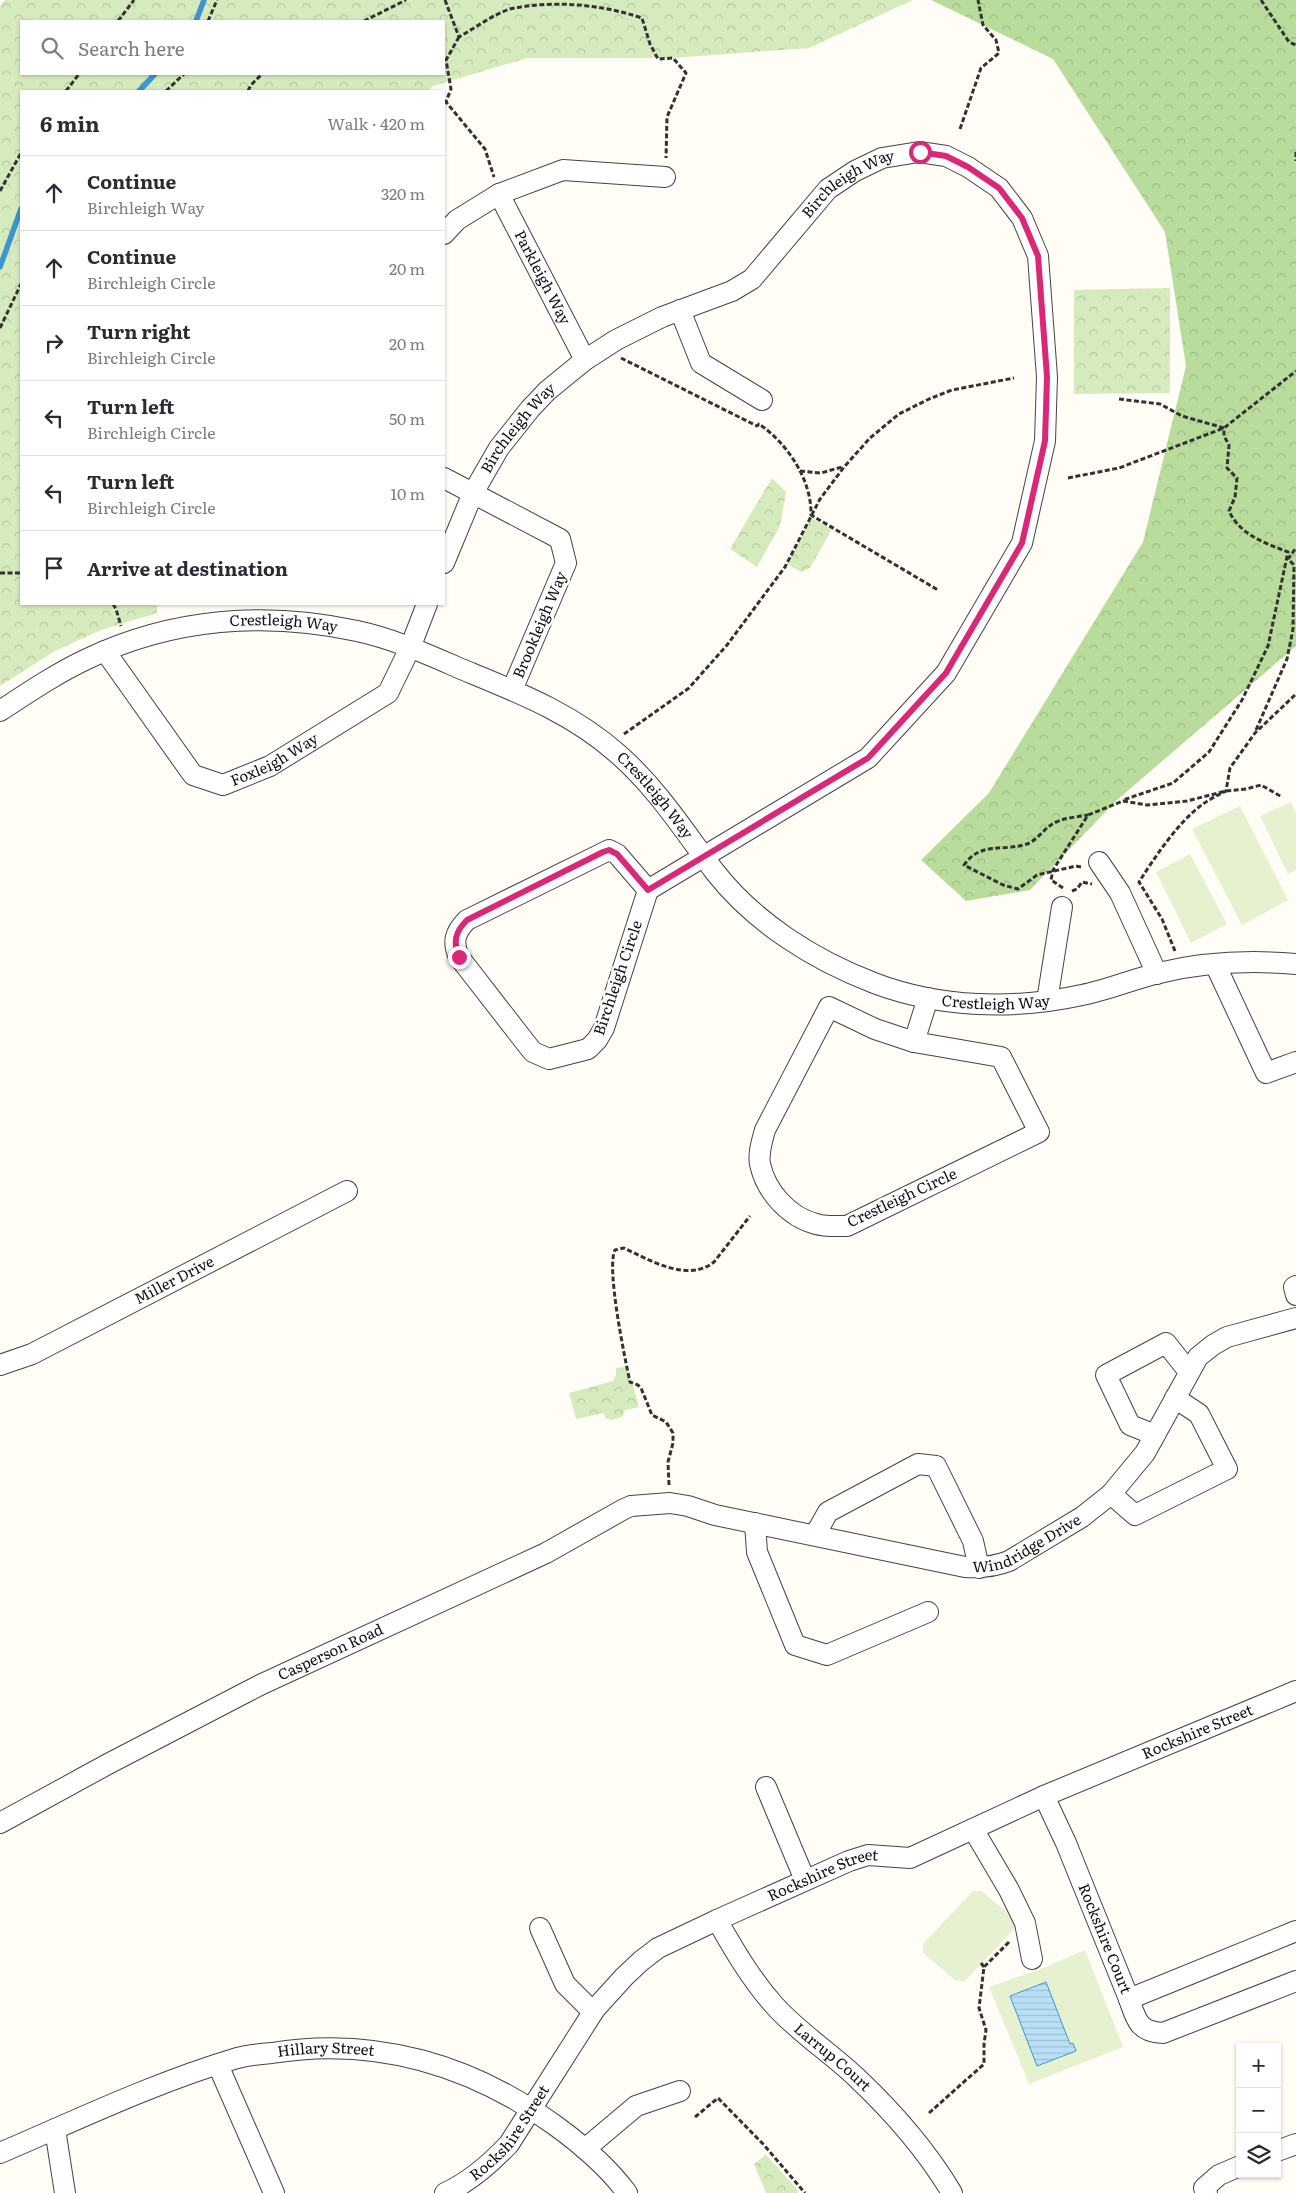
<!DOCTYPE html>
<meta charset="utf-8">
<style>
body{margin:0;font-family:Literata,serif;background:#f2f2f3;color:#2b2b33}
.controls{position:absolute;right:15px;bottom:15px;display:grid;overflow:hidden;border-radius:0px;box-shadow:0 1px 4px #0004}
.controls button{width:45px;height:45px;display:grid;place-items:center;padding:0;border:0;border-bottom:1px solid #e1e1e2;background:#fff;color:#2b2b33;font:25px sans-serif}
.stop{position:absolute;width:15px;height:15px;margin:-11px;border:4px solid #db2777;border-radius:50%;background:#fff}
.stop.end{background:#db2777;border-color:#fff;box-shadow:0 1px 5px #0008}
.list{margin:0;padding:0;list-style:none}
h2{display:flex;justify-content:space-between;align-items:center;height:65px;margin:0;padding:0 20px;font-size:21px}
h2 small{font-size:16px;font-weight:400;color:#7c7c81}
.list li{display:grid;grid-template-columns:32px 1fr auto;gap:15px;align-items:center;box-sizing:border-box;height:75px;padding:0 20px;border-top:1px solid #e1e1e2}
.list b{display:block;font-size:19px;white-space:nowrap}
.list p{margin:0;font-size:16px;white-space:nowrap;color:#7c7c81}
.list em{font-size:16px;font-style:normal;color:#7c7c81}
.icon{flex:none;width:28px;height:28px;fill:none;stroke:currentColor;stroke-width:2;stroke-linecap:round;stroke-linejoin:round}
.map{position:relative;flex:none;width:1296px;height:2193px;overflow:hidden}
.search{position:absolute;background:#fff;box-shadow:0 1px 4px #0004;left:20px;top:20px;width:425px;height:55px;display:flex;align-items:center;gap:12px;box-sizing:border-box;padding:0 18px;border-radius:0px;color:#7c7c81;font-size:19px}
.panel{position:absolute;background:#fff;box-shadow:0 1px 4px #0004;left:20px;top:90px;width:425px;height:515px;border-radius:0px}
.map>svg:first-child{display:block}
</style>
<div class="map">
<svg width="1296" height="2193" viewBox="0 0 1296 2193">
<defs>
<pattern id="forest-crowns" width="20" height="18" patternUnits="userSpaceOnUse" patternTransform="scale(1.25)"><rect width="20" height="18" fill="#b9dc9c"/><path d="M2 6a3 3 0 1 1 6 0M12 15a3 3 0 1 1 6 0" fill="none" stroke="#9ebc85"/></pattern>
<pattern id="park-crowns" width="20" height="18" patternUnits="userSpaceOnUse" patternTransform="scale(1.25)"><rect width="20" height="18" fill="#d5ebbd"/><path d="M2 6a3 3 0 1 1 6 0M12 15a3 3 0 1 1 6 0" fill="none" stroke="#b6c8a1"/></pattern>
<pattern id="water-rules" width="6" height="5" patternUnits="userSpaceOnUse" patternTransform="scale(1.25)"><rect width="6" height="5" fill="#b9e0f7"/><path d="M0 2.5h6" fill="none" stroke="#9ebfd3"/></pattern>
</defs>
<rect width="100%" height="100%" fill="#fffdf5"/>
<polygon fill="url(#forest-crowns)" points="931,0 1296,0 1296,646 1117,800 1030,890 966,901 921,860 989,793 1143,542 1186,366 1165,232 1053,59"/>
<g fill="url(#park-crowns)" fill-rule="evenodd">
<path d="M5 0H913L809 48 673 58H527L433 86 428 91H21V604H157V613L101 630 55 651 0 686V6ZM444 21V74H21V21Z"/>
<polygon points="1170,288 1170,393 1074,394 1074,290"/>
<polygon points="772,478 786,492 780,526 757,567 730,549"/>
<polygon points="811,518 832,529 810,568 801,572 787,564"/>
<path d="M627 1367C630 1381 636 1392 639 1407L625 1410 622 1417 611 1420 605 1418 604 1413 576 1419 569 1393 613 1381 616 1375V1368Z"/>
<polygon points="766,2155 797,2189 798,2193 766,2193 754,2164"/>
</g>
<g fill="#e6f2cf">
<polygon points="1291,802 1296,813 1296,870 1288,874 1260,816"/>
<polygon points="1240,806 1288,900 1242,925 1192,829"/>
<polygon points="1190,854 1227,924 1191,943 1156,872"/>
<polygon points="973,1891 982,1891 1014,1919 1015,1928 964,1982 955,1980 923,1953 923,1944"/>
<polygon points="1085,1950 1123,2047 1029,2084 989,1987 1043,1968"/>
</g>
<polygon fill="url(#water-rules)" stroke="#3f96cf" points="1046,1982 1070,2044 1073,2043 1076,2051 1037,2066 1010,1996"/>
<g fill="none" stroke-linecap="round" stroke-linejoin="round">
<g stroke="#3f96cf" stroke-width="5.5">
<polyline points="196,21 204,0"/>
<polyline points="139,91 155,74"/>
<polyline points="0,267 21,209"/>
</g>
<defs>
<g id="minor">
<path id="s1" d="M499 194 585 360"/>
<polyline points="444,234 457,220 499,194 563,170 665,177"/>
<polyline points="680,310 701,363 762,400"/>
<polyline points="444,478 560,539 566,563 512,690"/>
<path id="s2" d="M444 563 473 493 499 448 530 409 547 391 585 360 616 340 662 317 732 291 752 279 828 189 855 171 882 158 919 152 946 156 968 167 999 188 1022 218 1038 256 1047 377 1045 441 1022 543 946 673 868 758 648 890"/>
<path id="s3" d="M105 651 193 775 223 785 270 766 388 693 410 648 427 604"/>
<path id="s4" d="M0 711C29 692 57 673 87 659 172 618 266 611 357 631 395 639 431 656 466 671 522 694 573 714 618 754 657 788 684 831 715 872 755 923 814 960 874 983 940 1008 1014 1010 1082 995 1108 990 1133 979 1159 973 1204 962 1250 960 1296 964"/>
<path d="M609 850 617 854 648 890 604 1028 597 1040 588 1049 549 1059 533 1052 525 1042 459 957C452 942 455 932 467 920Z"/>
<polyline points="1099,862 1120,893 1157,974"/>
<polyline points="1215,964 1266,1073 1296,1062"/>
<polyline points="1047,1001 1062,907"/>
<path d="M829 1007 875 1029 914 1042 1001 1057 1039 1132 847 1226C837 1226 826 1227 816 1224 789 1217 766 1192 760 1164 758 1153 762 1141 765 1130Z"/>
<polyline points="914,1042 928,998"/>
<polyline points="1296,1286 1294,1287 1296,1295"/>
<path id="s5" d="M0 1365 32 1354 347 1191"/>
<polyline points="1155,1435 1130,1425 1106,1375 1166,1343 1189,1372"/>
<polyline points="1111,1494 1135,1515 1227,1469 1199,1414 1175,1398"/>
<polyline points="755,1523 757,1552 795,1645 827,1655 928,1612"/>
<polyline points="815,1535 828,1512 918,1464 936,1466 973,1541 979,1568"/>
<polyline points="766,1787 805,1880"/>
<path id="s6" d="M1044 1796 1066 1843 1129 1999 1296 1931"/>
<path id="s7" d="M0 1823 108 1764 260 1685 546 1553 624 1509 631 1506 670 1503 688 1506 715 1515 965 1567C981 1568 994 1567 1009 1561L1082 1517 1111 1494 1145 1453 1198 1357 1213 1345 1227 1337 1296 1318"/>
<polyline points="973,1829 1009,1890 1025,1923 1032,1959"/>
<path id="s8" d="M717 1920C734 1950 751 1979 774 2005 799 2033 831 2053 857 2078 893 2112 927 2151 952 2193"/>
<polyline points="540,1928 565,1984 593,2012"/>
<path d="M1129 1999C1136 2019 1138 2032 1163 2033L1296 1981"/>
<polyline points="218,2065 274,2193"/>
<polyline points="55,2129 65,2193"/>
<polyline points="585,2149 636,2106 680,2091"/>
<polyline points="1277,2151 1296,2144"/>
<path id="s9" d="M0 2153C77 2120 154 2083 234 2059 246 2055 259 2054 272 2053 375 2036 472 2065 556 2126 582 2145 608 2167 627 2193"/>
<path id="s10" d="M445 2193C470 2182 490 2164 509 2144L595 2009 624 1977 641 1961 658 1948 717 1920 849 1861 868 1855 910 1858 1044 1796 1296 1691"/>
<polyline points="1207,2193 1204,2188 1219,2175 1240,2166"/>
</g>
</defs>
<use href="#minor" stroke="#444" stroke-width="22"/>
<g stroke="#333" stroke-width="3" stroke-dasharray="5 2.5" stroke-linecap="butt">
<path d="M445 0 459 37C475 28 492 15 510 9 552 0 600 4 642 18L650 44 658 59 673 58 686 73 667 117 666 158"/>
<polyline points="1261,0 1289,42 1296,45"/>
<polyline points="118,21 134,0"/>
<polyline points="208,21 217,0"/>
<polyline points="364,21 406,0"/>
<polyline points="459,37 446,60 451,89 446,102 485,149 494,177"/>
<polyline points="66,91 79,74"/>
<polyline points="166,91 184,74"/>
<polyline points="248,91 251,85 262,74"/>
<polyline points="960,129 981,68 999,53 996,40 983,25 978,0"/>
<polyline points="1296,152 1296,161"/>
<polyline points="0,191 21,153"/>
<polyline points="0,328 21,284"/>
<path d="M621 358 757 426 759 424C787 443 812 480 811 515L938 590"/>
<path d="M1119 399 1160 404 1182 416 1224 428V436L1229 445 1227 468 1237 478 1235 497 1229 511C1240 535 1265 543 1288 552L1268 646 1242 700 1209 752 1173 783 1123 800"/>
<polyline points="800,471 821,473 842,467"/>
<polyline points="1068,478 1119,468 1224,428 1296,371"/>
<polyline points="0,573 21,573"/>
<polyline points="113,604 116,609 121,626"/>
<polyline points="1256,730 1287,659 1293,629 1294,565 1288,559 1296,548"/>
<polyline points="624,734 689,688 727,645 785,567 820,499 844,467 870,438 899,414 929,399 952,390 1014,378"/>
<path d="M1081 867 1076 866 1037 875 1018 889 1003 885 964 865C981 841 1002 852 1027 844 1036 841 1043 830 1051 825 1060 818 1077 817 1088 815"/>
<polyline points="1063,888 1051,880 1053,870 1088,815 1123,801 1147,805 1187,801 1226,791 1246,789 1261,785 1282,797"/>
<polyline points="1072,891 1077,889 1082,882 1092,884"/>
<path d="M1175 951 1162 919 1139 882C1155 857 1178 822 1203 804 1210 799 1218 795 1226 791L1230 768 1255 733 1296 694"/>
<path d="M669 1485 668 1462 673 1443V1433L666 1422 652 1415 641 1388 638 1385 630 1382C625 1359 606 1268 615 1250L624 1248C649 1260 688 1283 714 1262L750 1216"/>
<polyline points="981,1963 984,1967"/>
<polyline points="929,2113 984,2064 984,2044 986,2030 979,2008 984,1967 1010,1941"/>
<polyline points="695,2117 718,2098 764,2145 805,2193"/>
</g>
<use href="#minor" stroke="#fff" stroke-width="20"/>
</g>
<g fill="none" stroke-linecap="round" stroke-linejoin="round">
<path stroke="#db2777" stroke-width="6" d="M459 957C453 942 455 932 467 920L603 852 609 850 617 854 648 890 868 758 946 673 1022 543 1045 441 1047 377 1038 256 1022 218 999 188 968 167 946 156 920 152"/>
</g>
<g text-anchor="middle" stroke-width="5" stroke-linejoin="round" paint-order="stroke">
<g font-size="15" fill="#111" stroke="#fff">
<text dy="5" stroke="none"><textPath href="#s2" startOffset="575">Birchleigh Way</textPath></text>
<text dy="5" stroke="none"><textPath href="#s1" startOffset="94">Parkleigh Way</textPath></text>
<text dy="5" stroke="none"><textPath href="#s2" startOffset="155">Birchleigh Way</textPath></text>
<text dy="5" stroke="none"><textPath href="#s4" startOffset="304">Crestleigh Way</textPath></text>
<text transform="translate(540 625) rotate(-67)" y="5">Brookleigh Way</text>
<text dy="5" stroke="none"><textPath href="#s3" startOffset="241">Foxleigh Way</textPath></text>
<text dy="5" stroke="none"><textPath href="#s4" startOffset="724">Crestleigh Way</textPath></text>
<text transform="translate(618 978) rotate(-71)" y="5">Birchleigh Circle</text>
<text dy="5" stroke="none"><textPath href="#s4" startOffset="1142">Crestleigh Way</textPath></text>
<text transform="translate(902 1198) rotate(-25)" y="5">Crestleigh Circle</text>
<text dy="5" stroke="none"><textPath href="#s5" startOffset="194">Miller Drive</textPath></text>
<text dy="5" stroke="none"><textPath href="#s7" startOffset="1115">Windridge Drive</textPath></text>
<text dy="5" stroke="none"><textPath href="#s7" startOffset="372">Casperson Road</textPath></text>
<text dy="5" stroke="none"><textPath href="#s10" startOffset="915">Rockshire Street</textPath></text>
<text dy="5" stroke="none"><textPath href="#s10" startOffset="510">Rockshire Street</textPath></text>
<text dy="5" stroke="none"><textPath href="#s6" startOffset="155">Rockshire Court</textPath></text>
<text dy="5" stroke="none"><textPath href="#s9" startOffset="345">Hillary Street</textPath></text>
<text dy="5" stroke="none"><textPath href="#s8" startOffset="181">Larrup Court</textPath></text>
<text dy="5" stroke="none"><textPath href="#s10" startOffset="90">Rockshire Street</textPath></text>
</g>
</g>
</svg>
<div class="controls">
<button>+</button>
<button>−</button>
<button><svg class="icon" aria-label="layers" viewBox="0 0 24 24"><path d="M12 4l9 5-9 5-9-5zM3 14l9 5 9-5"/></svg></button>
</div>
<div class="stop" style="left:920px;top:152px"></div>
<div class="stop end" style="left:459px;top:957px"></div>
<div class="search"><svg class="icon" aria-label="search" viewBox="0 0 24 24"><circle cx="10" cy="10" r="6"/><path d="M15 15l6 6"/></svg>Search here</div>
<section class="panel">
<h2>6 min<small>Walk · 420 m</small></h2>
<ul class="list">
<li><svg class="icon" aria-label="ahead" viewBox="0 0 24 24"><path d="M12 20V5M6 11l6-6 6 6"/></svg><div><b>Continue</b><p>Birchleigh Way</p></div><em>320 m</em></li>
<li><svg class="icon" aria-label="ahead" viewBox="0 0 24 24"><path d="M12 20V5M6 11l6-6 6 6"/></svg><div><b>Continue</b><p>Birchleigh Circle</p></div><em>20 m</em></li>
<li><svg class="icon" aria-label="right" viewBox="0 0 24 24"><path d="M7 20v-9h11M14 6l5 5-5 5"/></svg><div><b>Turn right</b><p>Birchleigh Circle</p></div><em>20 m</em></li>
<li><svg class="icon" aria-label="left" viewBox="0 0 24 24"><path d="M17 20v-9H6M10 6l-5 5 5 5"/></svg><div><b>Turn left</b><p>Birchleigh Circle</p></div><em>50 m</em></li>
<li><svg class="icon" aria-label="left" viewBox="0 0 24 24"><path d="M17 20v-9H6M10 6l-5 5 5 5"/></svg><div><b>Turn left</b><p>Birchleigh Circle</p></div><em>10 m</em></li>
<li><svg class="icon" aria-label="arrive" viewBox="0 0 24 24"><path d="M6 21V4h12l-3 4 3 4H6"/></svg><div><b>Arrive at destination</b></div></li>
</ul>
</section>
</div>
